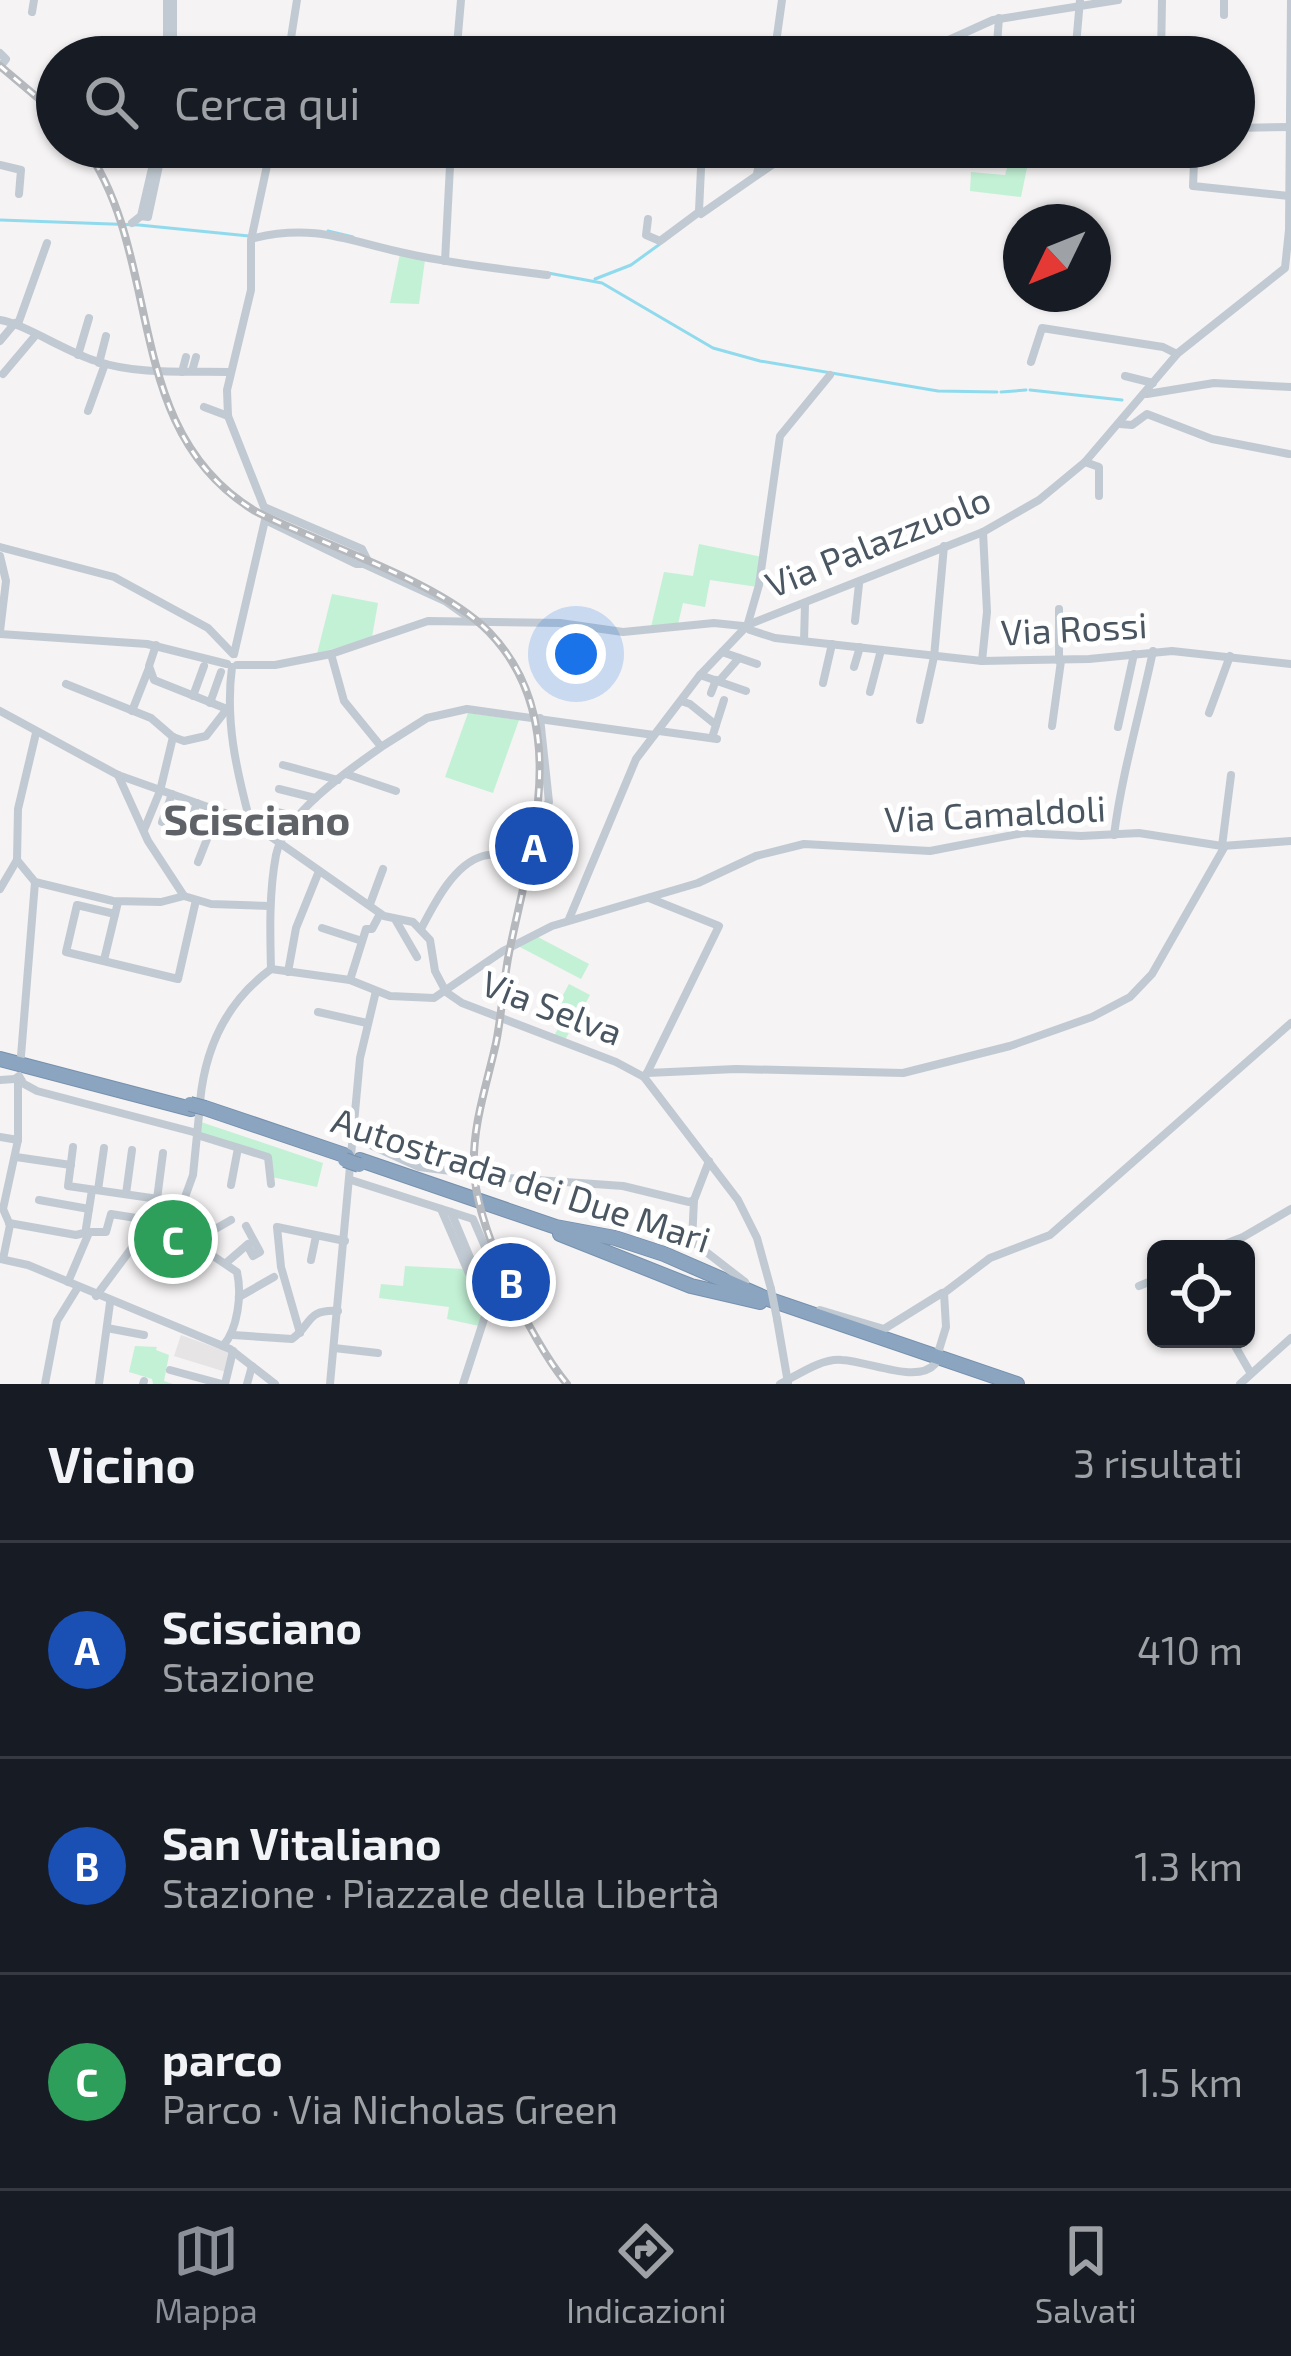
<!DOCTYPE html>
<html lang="it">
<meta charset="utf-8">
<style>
body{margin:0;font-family:"Exo 2",sans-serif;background:#20242c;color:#f1f3f6}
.controls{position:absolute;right:36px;bottom:36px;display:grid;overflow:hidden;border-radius:18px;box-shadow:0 3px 9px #0004}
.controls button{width:108px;height:108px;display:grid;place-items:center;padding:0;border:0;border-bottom:3px solid #363941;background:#171b24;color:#f1f3f6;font:60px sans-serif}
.compass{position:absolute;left:1003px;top:204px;width:108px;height:108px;border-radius:50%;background:#171b24;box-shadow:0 3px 9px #0004;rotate:227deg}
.you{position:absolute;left:576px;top:654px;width:42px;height:42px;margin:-30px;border:9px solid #fff;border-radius:50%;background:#1a73e8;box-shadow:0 0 0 18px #1a73e833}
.badge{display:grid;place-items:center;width:78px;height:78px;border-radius:50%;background:#8c9099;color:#fff;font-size:39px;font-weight:700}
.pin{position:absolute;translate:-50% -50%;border:6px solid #fff;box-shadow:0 3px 12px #0006}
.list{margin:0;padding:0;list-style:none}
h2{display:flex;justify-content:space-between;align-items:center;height:156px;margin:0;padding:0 48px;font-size:51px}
h2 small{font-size:39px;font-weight:400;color:#9ea1a6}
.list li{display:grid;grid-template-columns:78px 1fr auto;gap:36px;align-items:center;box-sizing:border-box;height:216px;padding:0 48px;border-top:3px solid #363941}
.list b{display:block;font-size:45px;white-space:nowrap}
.list p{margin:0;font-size:39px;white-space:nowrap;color:#9ea1a6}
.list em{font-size:39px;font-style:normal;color:#9ea1a6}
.icon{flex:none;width:66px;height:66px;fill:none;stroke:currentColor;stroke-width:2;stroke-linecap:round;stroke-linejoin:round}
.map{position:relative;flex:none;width:1291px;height:1384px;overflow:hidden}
.search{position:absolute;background:#171b24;box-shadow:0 3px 9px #0004;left:36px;right:36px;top:36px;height:132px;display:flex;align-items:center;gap:30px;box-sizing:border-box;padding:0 42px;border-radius:66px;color:#9ea1a6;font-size:45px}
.sheet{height:804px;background:#171b24}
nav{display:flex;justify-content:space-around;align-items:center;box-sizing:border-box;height:168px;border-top:3px solid #363941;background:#171b24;font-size:33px;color:#9ea1a6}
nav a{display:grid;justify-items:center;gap:6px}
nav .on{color:#8c9099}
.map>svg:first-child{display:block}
</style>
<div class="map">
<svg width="1291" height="1384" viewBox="0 0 1291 1384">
<rect width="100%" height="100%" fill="#f5f3f3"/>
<polygon fill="#e6e4e5" points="181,1335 228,1352 231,1355 226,1372 174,1356"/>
<g fill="#c3f1d5">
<polygon points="1009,161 1028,163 1021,197 970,191 971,172 1005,175"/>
<polygon points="400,254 425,260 419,304 390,303"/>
<polygon points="699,544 762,557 758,587 710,580 705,607 683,603 678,624 651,627 664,572 693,576"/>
<polygon points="332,594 378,603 372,637 317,654"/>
<polygon points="468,713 519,720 493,793 445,777"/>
<polygon points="536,936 589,964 581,979 518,946"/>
<polygon points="569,984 590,995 565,1040 554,1036 565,1016 555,1010"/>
<polygon points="201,1122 323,1163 317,1187 272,1177 270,1156 199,1134"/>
<polygon points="405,1266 464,1269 482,1310 479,1326 447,1319 449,1307 379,1298 381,1284 403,1286"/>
<polygon points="135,1346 157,1347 156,1350 169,1355 164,1381 173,1384 153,1384 152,1379 129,1372"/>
</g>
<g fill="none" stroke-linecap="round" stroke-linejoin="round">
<g stroke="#90daee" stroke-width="3">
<polyline points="0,220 139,225 249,236"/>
<polyline points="328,231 353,237"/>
<polyline points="548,273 602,283 713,348 760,361 938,391 997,392"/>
<polyline points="595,279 631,265 660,244"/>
<polyline points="1030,390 1122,400"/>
<polyline points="1001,392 1026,390"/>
</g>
<defs>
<g id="highway">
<polyline points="0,1059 191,1109"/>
<polyline points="205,1108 347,1156"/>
<polyline points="360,1160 556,1227 615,1238 664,1254 765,1298 1017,1384"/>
<polyline points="560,1234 691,1286 760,1302"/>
</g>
</defs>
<use href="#highway" stroke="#7690ad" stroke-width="16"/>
<g stroke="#c1cad2" stroke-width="8">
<polyline points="167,0 167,57"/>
<polyline points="1224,0 1224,15"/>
<polyline points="32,12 34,0"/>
<polyline points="0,53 6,59 0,67"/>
<polyline points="173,57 173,0"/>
<polyline points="288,57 297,0"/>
<polyline points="456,57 461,0"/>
<polyline points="774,57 782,0"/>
<polyline points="911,57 993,20 1118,0"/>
<polyline points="996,57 999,18"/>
<polyline points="1075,57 1080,0"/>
<polyline points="1161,57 1162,0"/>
<polyline points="1234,128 1289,127"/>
<polyline points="833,147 934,159 979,156 1071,164 1078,161 1079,147"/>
<polyline points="1080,150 1194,163 1193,186 1289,196"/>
<polyline points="0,165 21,170 19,194"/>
<polyline points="757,174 762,147"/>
<polyline points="699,211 702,147"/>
<polyline points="699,212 701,214 798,147"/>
<polyline points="141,216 148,217 163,147"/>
<polyline points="648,219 646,235 660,241 699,212"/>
<polyline points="132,223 141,216 157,147"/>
<path d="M254 238C317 223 350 242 409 254 455 264 501 269 547 275"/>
<polyline points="445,261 451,147"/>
<path d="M0 320C25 324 66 352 96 361 137 375 186 371 229 372"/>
<polyline points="18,324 47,243"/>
<polyline points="0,341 15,323"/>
<polyline points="78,355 89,318"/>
<polyline points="1031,362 1042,328 1163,347 1177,354"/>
<polyline points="99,363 106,336"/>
<polyline points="192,371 196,357"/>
<polyline points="182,372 186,357"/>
<polyline points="3,374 35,336"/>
<polyline points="1125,376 1153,383"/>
<polyline points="1147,394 1214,383 1291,387"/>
<polyline points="204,407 228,416"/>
<polyline points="88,411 105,364"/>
<polyline points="1120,424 1132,425 1147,414 1212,439 1289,454"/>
<polyline points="1085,462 1099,467 1099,496"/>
<polyline points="0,547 114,577 208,628 233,654"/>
<polyline points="364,564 445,601 472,620"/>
<polyline points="1059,609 1059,661"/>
<polyline points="855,621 859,584"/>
<polyline points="748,623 759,585 780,436 830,375"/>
<polyline points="750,624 983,532 1039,500 1085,462 1178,353 1285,268 1289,230 1291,0"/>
<polyline points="750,630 775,638 982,661 1089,659 1172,651 1291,664"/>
<polyline points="0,631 6,581 0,556"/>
<polyline points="0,634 147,644 227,664"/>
<polyline points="804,641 805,604"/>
<polyline points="156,645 149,666 154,680 227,709"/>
<polyline points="722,652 757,664"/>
<polyline points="234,654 265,520 356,564 364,564 367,559 362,549 264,507 228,416 227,390 251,290 251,240 271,147"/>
<polyline points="331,654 344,701 379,744"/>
<polyline points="982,661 987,612 983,532"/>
<polyline points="237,665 275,665 331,654 428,621 560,623 623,632 714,623 743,626"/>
<path d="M232 667C225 720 236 769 250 821"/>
<polyline points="854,667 860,647"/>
<polyline points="700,675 746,691"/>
<polyline points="719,681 739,658"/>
<polyline points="823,683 832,644"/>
<polyline points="66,684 151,718 173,737 184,741 206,736 227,709"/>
<polyline points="870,692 881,650"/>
<polyline points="711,693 716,680"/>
<polyline points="193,696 204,666"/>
<polyline points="681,701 690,704 716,725 712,738"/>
<polyline points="210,703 221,672"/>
<polyline points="0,711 118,775 250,822 384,916 413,922 430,940 435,971 446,992 462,1003 616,1062 644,1077 738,1200 757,1238 771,1289"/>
<polyline points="132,711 149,668"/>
<polyline points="1209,713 1230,656"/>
<polyline points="920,720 934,657 944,546"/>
<polyline points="716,725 724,700"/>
<polyline points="1052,726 1061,661"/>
<polyline points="1118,727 1134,654"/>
<polyline points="659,731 717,739"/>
<polyline points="381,747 427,718 467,709 654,735"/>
<polyline points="283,765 338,780"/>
<polyline points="346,774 396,791"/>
<polyline points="118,775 148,841 184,896 211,904 270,906"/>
<polyline points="279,789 315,798"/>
<polyline points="273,811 297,817"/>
<polyline points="162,822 172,794"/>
<polyline points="144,830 160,791 173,737"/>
<polyline points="187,833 197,803"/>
<path d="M1114 835C1122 773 1140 713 1153 651"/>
<polyline points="1222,846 1231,775"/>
<polyline points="17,860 35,882 113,901 161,902 184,896"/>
<polyline points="17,860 18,809 36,733"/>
<polyline points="198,862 218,811"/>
<polyline points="0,889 17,860"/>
<polyline points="370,904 383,869"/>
<polyline points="115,914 77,905 66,952 178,979 196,900"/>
<polyline points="395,919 417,957"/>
<polyline points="569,919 636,759 700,675 744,629"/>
<polyline points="322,928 362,941"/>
<path d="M421 929C434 904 454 864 483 856 496 852 510 856 522 856L530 807H544L549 802 540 718"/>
<polyline points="104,960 118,902"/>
<polyline points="271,969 350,980 390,996 434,998 503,951 552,926 698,883 756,856 804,844 930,851 1023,833 1081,836 1139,833 1222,846 1291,841"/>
<path d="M271 969C270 931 269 892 276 855 284 815 347 771 380 748"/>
<polyline points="288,972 296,928 319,871"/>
<polyline points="350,980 366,929 372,929 380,914"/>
<polyline points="318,1012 367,1023"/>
<polyline points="21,1056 35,882"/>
<polyline points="647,1073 719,926 649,898"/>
<polyline points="644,1077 647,1073 736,1069 903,1073 1010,1046 1092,1017 1130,997 1152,974 1225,846"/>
<polyline points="0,1080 15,1079"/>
<polyline points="22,1081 19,1076 15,1079 37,1091 197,1133"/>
<path d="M200 1102C205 1048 226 1002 271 969"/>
<polyline points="197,1135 268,1157 271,1184"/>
<polyline points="0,1137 18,1140"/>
<polyline points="355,1138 419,1167 508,1178 623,1186 689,1202 694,1200 709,1161"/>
<polyline points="73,1147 68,1186 186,1203"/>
<polyline points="16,1157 71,1165"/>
<polyline points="351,1180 473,1219 511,1307 494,1315 451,1212"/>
<polyline points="231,1185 238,1148"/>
<polyline points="98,1190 104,1148"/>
<polyline points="126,1194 132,1150"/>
<polyline points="157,1199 163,1153"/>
<polyline points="39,1200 89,1209"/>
<polyline points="694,1200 692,1241 745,1282"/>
<polyline points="441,1209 486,1313 463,1384"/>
<path d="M176 1222 188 1239 237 1272C242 1294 238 1329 223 1346"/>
<polyline points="9,1223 76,1235 84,1233"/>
<polyline points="246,1226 260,1252 253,1256 247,1245"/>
<polyline points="86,1228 92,1190"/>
<polyline points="90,1232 106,1232 111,1214 174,1224"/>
<polyline points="150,1237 173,1244 167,1276"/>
<polyline points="199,1247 210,1232 231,1220"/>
<polyline points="1212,1249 1243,1237 1291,1209"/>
<polyline points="0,1259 28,1265 230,1349 275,1384"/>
<polyline points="3,1259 10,1225 3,1209 18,1140 18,1083"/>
<polyline points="311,1260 316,1236"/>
<polyline points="226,1263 248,1244"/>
<polyline points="68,1282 88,1235"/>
<polyline points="1139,1286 1156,1279"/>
<polyline points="96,1296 137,1241 176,1222 193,1175 199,1115"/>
<polyline points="239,1297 274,1277"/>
<polyline points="820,1310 884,1329 942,1293"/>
<polyline points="777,1319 788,1383"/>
<polyline points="107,1328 144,1335"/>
<polyline points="300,1333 281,1267 277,1227 345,1241"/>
<path d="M233 1335 292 1339C312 1325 306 1309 338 1311"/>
<polyline points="1231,1339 1250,1372"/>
<polyline points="334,1348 378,1353"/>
<polyline points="938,1353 946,1327 944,1293 990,1258 1050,1235 1291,1023"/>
<polyline points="170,1370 222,1384"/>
<polyline points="45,1384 57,1321 78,1287"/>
<polyline points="99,1384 110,1303"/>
<polyline points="143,1384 144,1381"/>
<polyline points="225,1384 233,1351"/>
<polyline points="247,1384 252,1366"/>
<polyline points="330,1384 360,1058 376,991"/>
<path d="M780 1384C798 1375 821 1358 842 1360 872 1362 917 1384 935 1364"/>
<polyline points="1240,1384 1291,1338"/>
</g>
<use href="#highway" stroke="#8ba5c1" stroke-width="14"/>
<defs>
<g id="rail">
<polyline points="0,66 57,114"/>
<path d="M85 147C165 261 121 430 255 511 321 545 440 581 489 632 575 721 530 849 509 953 503 983 502 1014 496 1043 487 1084 472 1126 474 1169 476 1226 530 1340 567 1384"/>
</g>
</defs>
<use href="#rail" stroke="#b5b8bd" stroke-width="8"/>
<use href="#rail" stroke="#fff" stroke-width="3" stroke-dasharray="9" stroke-linecap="butt"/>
<defs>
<g id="highway-bridge">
<polyline points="190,1104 205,1108"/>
<polyline points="345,1160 359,1165"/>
</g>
</defs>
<use href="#highway-bridge" stroke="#7690ad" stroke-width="16" stroke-linecap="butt"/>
<polyline stroke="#c1cad2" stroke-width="8" points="771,1289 777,1319"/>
<use href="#highway-bridge" stroke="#8ba5c1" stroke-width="14"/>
</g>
<g text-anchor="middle" stroke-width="10" stroke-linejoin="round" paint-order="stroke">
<g font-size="36" fill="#4a5661" stroke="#fff">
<text transform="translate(878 542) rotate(-22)" y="13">Via Palazzuolo</text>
<text transform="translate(1074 629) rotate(-3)" y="13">Via Rossi</text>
<text transform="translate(995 814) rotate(-3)" y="13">Via Camaldoli</text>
<text transform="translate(552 1008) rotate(21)" y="13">Via Selva</text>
<text transform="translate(521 1180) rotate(18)" y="13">Autostrada dei Due Mari</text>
</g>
<g font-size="42" font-weight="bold" fill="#5f6368" stroke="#fff">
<text x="257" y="835">Scisciano</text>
</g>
</g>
</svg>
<div class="controls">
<button><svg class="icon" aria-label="locate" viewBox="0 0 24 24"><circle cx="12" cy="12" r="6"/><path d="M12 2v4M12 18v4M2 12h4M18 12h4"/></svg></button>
</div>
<svg class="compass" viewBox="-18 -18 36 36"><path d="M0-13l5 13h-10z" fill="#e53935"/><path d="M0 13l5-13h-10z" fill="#9ea1a6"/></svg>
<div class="you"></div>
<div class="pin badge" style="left:534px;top:846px;background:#1a4fb4">A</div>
<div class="pin badge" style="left:511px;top:1282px;background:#1a4fb4">B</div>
<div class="pin badge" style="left:173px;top:1239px;background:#2e9e5b">C</div>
<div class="search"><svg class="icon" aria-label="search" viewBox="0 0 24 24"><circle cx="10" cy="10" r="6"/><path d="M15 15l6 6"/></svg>Cerca qui</div>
</div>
<section class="sheet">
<h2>Vicino<small>3 risultati</small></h2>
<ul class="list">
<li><span class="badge" style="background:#1a4fb4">A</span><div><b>Scisciano</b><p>Stazione</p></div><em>410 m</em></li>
<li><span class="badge" style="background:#1a4fb4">B</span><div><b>San Vitaliano</b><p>Stazione · Piazzale della Libertà</p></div><em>1.3 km</em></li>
<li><span class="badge" style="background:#2e9e5b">C</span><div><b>parco</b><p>Parco · Via Nicholas Green</p></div><em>1.5 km</em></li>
</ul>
</section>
<nav>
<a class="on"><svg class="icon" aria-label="map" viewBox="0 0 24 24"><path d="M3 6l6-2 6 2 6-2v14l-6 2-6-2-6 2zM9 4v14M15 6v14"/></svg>Mappa</a>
<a><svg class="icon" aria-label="directions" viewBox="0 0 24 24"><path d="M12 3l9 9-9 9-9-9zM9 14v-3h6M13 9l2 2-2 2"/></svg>Indicazioni</a>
<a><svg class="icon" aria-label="saved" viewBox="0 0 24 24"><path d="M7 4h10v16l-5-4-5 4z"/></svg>Salvati</a>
</nav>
